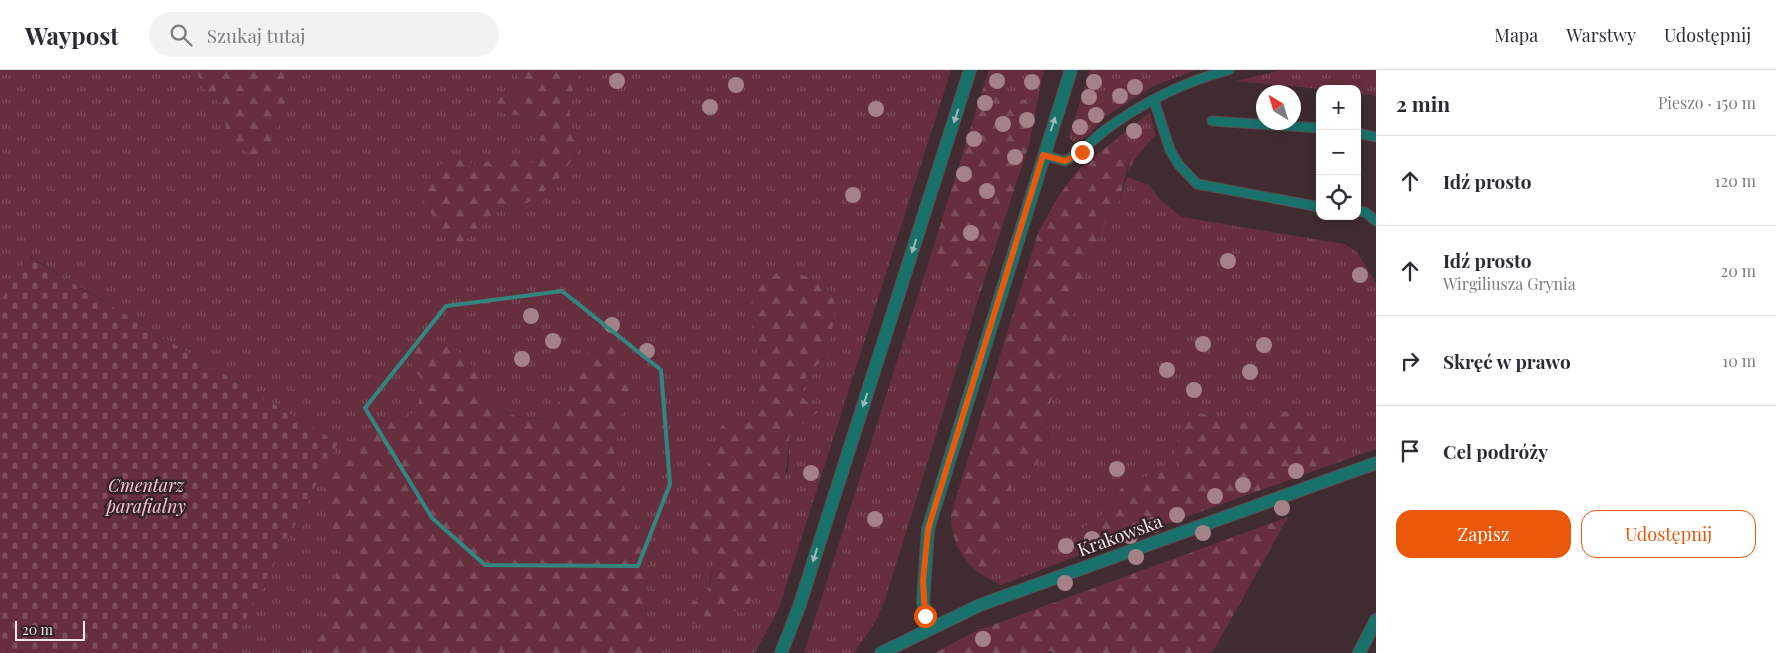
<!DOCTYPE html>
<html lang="pl">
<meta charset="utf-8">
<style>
body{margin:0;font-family:"Playfair Display",serif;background:#f2f2f3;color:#2b2b33}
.controls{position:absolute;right:15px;top:15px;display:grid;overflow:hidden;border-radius:10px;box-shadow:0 2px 12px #0003}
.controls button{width:45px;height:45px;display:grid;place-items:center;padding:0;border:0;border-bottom:1px solid #e1e1e2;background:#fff;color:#2b2b33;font:25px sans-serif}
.compass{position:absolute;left:1256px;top:15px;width:45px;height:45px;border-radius:50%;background:#fff;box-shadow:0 2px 12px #0003;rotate:322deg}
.scale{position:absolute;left:15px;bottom:12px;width:70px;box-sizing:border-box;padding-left:5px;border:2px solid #f3e6e8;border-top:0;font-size:14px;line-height:18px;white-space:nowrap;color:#f3e6e8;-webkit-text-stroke:4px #352226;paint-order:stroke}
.stop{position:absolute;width:15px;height:15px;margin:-11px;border:4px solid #ea580c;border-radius:50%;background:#fff}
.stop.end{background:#ea580c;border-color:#fff;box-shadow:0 1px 5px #0008}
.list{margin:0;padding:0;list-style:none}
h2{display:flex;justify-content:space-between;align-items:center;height:65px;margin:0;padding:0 20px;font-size:21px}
h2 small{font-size:16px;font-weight:400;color:#7c7c81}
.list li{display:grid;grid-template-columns:32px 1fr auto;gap:15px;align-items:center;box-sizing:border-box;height:90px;padding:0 20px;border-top:1px solid #e1e1e2}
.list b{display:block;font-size:19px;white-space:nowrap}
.list p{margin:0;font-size:16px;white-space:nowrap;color:#7c7c81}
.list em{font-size:16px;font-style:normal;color:#7c7c81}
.actions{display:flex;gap:10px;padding:15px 20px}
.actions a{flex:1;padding:11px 0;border:1px solid #ea580c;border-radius:15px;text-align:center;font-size:18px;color:#ea580c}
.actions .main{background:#ea580c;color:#fff}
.icon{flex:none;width:28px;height:28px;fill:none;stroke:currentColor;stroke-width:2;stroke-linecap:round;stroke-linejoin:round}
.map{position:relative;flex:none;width:1376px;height:583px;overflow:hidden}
header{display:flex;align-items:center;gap:30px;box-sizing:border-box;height:70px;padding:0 25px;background:#fff;border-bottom:1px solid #e1e1e2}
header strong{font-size:24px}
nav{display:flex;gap:28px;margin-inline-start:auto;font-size:18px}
.search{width:350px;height:45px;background:#f2f2f3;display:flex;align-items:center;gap:12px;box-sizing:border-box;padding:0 18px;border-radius:28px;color:#7c7c81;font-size:19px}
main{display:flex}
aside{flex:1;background:#fff}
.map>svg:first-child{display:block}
</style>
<header>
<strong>Waypost</strong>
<div class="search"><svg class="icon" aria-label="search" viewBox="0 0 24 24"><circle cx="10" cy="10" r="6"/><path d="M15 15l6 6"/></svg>Szukaj tutaj</div>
<nav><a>Mapa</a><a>Warstwy</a><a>Udostępnij</a></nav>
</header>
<main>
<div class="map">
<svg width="1376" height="583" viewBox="0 0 1376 583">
<defs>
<pattern id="grass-tufts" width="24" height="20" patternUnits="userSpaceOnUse" patternTransform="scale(1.25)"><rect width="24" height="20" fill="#672f3e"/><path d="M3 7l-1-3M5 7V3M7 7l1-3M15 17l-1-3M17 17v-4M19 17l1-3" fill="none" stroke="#7d4d5a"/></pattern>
<pattern id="forest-firs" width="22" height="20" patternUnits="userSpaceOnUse" patternTransform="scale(1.25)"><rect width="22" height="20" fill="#672f3e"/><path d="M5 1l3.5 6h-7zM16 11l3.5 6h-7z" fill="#7d4d5a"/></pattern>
<pattern id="cemetery-stones" width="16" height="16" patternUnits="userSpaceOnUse" patternTransform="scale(1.25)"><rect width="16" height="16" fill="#672f3e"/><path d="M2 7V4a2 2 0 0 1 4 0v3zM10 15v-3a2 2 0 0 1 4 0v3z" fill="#7d4d5a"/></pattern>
</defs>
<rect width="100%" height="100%" fill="#402c30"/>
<g fill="url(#grass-tufts)" fill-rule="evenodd">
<path d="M0 0H196L203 17 223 36 228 74 274 70 277 53 289 24 282 0H517L523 23 494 42 530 47 541 73 538 94 506 88 474 94 447 84 423 126 462 173 497 140 528 133 556 113 577 82C569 53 565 32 580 4L576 0H951L779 538 755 583H659L648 559 643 520 650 497 614 385 617 360 630 319 574 297 569 320 545 348C515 350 503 343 482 322V305L407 285 423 313 416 343 376 353 326 444 340 475 332 529 308 583H228L338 373 29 186 0 232ZM751 234 827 287 808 302 800 325 817 342 790 364 788 401 691 553 708 523 710 509 716 489 683 462 697 439 705 407 721 356 750 346 762 312Z"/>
<polygon points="989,0 1044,0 1037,33 983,18"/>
<polygon points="1090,0 1196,0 1153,16 1105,47 1085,68 1074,72 1069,67"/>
<polygon points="1282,0 1376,0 1376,26 1357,23 1357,19 1320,19 1236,11"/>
<polygon points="1150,42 1155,65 1134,90 1128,102 1131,81 1116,69"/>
<path d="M1127 107 1149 115 1161 131 1182 147 1344 174 1356 181 1376 213V379L1353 387 1330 360 1294 339 1259 349 1224 351 1193 340C1180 362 1173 372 1177 397L1124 414 1099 449 1084 457 1079 471 1080 485 1001 515 982 505 994 487 997 468 1015 406 1036 395 1049 373 1047 348 1077 224 1099 164 1119 132Z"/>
<polygon points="929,191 960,207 968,221 980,223 885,530 877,549 854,583 804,583"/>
</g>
<g fill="url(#forest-firs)">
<polygon points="196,0 282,0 289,23 277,53 274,70 255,86 228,74 223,36 203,17"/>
<path d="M517 0H576L580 4C565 32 569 52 577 82L556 113 528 133 497 140 462 173 441 165 423 126 447 84 474 94 506 88 538 94 541 73 530 47 494 42 500 22 523 23Z"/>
<polygon points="983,18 1037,33 1029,75 980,223 968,221 960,207 929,191"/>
<path d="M1116 69 1131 81 1119 132 1099 164 1077 224 1047 348 1049 373 1036 395 1015 406 997 468 994 487 982 505C960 489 951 469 951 444L1038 163 1059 125 1078 100Z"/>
<polygon points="790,200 822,213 837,231 827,287 808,302 800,325 818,342 790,364 781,442 768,502 744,543 729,539 711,557 690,553 685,537 708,523 715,490 694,486 683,461 697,439 705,407 721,356 750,346 762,312 751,234 763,207"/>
<path d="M425 270 454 278 482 305V322C502 343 516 351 545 348L569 320 574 297 594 275H615L630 319 617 360 614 385 650 497 643 520 648 559 659 583H308L332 529 340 475 326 444 325 401 376 353 416 343 423 313 407 285Z"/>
<path d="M1294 339 1330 360 1353 387 1080 485 1079 471 1084 457 1099 449 1124 414 1177 397C1173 371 1180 363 1192 340L1224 351 1259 349Z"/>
<polygon points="1288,447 1212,583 1053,583 1051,581 1045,583 935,583 976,561"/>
</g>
<polygon fill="url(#cemetery-stones)" points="28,186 338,373 228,583 0,583 0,232"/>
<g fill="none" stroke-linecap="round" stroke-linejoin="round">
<defs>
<g id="service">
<polyline points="1154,30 1170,80 1179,95 1197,114 1320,137"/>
<polyline points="1212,51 1320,58"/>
<polyline points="1357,63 1376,67"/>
<path d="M1043 85 1065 91C1082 82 1093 69 1108 58 1144 32 1187 11 1229 0"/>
<polyline points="1357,141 1365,142 1376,151"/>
</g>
<g id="minor">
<polyline points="930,558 923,532 928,459 1071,0"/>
<polyline points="781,583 799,537 970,0"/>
<polyline points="881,583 980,535 1376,393"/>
<polyline points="1359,583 1376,550"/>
</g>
</defs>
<use href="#service" stroke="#5d4a4d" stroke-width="11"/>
<use href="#minor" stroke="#5d4a4d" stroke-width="14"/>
<use href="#service" stroke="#19716c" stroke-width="9"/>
<use href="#minor" stroke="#19716c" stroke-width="12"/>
</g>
<g fill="#a58188">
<circle cx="617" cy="11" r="8"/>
<circle cx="997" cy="11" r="8"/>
<circle cx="1032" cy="12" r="8"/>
<circle cx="1094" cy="12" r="8"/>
<circle cx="736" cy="15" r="8"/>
<circle cx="1135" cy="17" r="8"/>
<circle cx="1120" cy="26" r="8"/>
<circle cx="1089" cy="27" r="8"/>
<circle cx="985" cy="33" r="8"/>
<circle cx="710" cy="37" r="8"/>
<circle cx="876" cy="39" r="8"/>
<circle cx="1096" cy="45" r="8"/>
<circle cx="1027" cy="50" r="8"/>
<circle cx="1003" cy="54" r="8"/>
<circle cx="1080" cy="57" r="8"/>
<circle cx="1134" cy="61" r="8"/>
<circle cx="974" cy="69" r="8"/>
<circle cx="1015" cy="87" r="8"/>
<circle cx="964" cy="104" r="8"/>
<circle cx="987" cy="121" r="8"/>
<circle cx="853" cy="125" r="8"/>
<circle cx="971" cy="163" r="8"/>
<circle cx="1228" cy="191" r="8"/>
<circle cx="1360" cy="205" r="8"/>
<circle cx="531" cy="246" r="8"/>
<circle cx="612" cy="255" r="8"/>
<circle cx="553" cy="271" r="8"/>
<circle cx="1203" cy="274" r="8"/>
<circle cx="1264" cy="275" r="8"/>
<circle cx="647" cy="281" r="8"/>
<circle cx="522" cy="289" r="8"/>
<circle cx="1167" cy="300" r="8"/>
<circle cx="1250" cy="302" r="8"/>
<circle cx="1194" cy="320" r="8"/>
<circle cx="1117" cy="399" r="8"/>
<circle cx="1296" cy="401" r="8"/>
<circle cx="811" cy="403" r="8"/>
<circle cx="1243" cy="415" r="8"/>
<circle cx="1215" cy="426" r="8"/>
<circle cx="1282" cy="438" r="8"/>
<circle cx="1177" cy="445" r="8"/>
<circle cx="875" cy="449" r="8"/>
<circle cx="1154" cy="455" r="8"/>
<circle cx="1203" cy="463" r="8"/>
<circle cx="1130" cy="466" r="8"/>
<circle cx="1092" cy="469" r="8"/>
<circle cx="1066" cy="476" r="8"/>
<circle cx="1136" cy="487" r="8"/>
<circle cx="1065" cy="513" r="8"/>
<circle cx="983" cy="569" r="8"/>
</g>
<defs><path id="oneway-solid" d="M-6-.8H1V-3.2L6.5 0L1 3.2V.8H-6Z" transform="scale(1.25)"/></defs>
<g fill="#9cb7b6">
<use href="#oneway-solid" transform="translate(956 46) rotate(108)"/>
<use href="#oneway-solid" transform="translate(1053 54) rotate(-72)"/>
<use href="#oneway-solid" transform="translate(914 176) rotate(108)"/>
<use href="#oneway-solid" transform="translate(865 330) rotate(108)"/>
<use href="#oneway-solid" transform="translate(815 485) rotate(108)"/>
</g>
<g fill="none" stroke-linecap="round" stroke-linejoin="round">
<polyline stroke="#ea580c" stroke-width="6" points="925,546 923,511 928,459 1043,85 1065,91 1082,82"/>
</g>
<path fill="none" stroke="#318780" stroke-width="4" stroke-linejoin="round" d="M562 221 661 300 670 414 638 496 485 495 432 448 365 338 446 236Z"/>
<g text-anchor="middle" stroke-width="5" stroke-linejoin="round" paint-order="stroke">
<g font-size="18" font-style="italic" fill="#f8c6d0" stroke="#352226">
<text x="146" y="422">Cmentarz<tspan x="146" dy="21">parafialny</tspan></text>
</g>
<g font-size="18" fill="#f3e6e8" stroke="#352226">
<text transform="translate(1120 466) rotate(-20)" y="6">Krakowska</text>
</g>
</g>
</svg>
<div class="controls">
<button>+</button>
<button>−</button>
<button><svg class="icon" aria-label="locate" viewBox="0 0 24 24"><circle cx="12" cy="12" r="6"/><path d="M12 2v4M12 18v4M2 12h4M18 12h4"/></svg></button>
</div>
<svg class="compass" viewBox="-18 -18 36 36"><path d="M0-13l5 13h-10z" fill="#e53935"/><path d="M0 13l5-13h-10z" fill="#7c7c81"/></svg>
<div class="scale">20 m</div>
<div class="stop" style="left:925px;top:546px"></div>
<div class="stop end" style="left:1082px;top:82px"></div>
</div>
<aside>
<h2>2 min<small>Pieszo · 150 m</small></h2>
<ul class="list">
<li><svg class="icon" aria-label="ahead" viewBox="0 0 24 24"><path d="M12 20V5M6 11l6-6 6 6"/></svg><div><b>Idź prosto</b></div><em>120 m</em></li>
<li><svg class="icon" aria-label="ahead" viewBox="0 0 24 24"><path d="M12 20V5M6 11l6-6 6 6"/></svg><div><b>Idź prosto</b><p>Wirgiliusza Grynia</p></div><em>20 m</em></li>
<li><svg class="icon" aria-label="right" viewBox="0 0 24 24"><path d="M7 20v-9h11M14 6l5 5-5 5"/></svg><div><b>Skręć w prawo</b></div><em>10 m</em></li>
<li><svg class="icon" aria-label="arrive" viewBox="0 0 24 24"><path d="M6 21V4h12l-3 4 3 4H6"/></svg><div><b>Cel podróży</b></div></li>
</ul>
<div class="actions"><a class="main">Zapisz</a><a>Udostępnij</a></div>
</aside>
</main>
